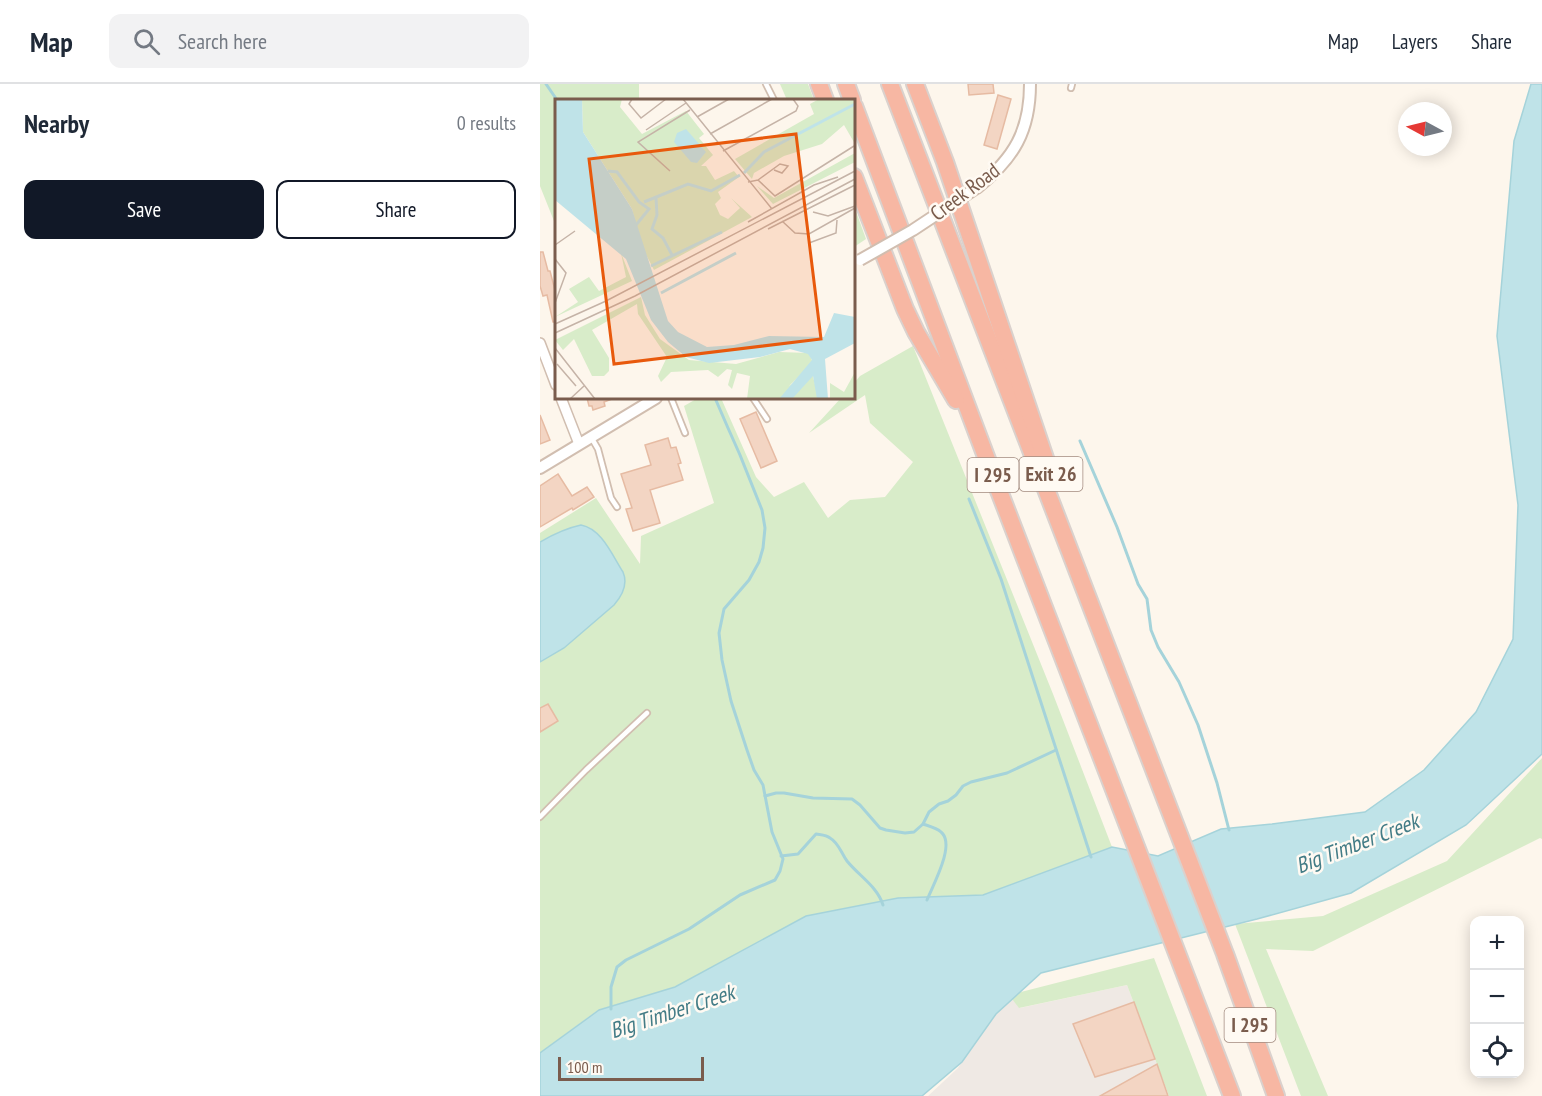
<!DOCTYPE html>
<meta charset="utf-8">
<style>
body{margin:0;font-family:"PT Sans Narrow",sans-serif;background:#f2f2f3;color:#1f2937}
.controls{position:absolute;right:18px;bottom:18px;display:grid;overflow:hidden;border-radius:12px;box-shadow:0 3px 15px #0003}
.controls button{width:54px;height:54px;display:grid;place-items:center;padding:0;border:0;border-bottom:2px solid #e0e1e3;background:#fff;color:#1f2937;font:30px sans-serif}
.compass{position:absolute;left:858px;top:18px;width:54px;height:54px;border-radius:50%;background:#fff;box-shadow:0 3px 15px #0003;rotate:277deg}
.scale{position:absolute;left:18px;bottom:15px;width:146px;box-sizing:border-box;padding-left:6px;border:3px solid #7a5c4d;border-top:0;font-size:16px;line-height:21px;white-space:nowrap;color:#7a5c4d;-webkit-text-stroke:4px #fffaf3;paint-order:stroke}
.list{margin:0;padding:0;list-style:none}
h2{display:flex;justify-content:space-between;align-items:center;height:78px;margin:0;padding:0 24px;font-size:26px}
h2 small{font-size:20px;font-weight:400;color:#747a83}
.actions{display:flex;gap:12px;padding:18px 24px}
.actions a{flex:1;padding:14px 0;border:2px solid #111827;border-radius:12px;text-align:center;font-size:21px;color:#111827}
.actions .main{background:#111827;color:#fff}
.icon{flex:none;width:33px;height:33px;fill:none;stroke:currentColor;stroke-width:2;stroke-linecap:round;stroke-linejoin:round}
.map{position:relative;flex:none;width:1002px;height:1012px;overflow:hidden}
header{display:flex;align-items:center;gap:36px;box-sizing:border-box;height:84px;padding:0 30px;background:#fff;border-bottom:2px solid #e0e1e3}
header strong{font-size:28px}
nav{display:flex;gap:33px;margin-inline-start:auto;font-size:21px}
.search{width:420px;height:54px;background:#f2f2f3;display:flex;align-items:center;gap:15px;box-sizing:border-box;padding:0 21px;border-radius:12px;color:#747a83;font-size:22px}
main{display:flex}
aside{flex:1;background:#fff}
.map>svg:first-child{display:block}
</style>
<header>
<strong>Map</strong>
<div class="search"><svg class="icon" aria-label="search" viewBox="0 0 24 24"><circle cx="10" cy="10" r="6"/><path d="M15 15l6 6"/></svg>Search here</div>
<nav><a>Map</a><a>Layers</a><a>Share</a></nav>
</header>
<main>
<aside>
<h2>Nearby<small>0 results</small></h2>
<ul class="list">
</ul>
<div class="actions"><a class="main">Save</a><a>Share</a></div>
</aside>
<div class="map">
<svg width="1002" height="1012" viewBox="0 0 1002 1012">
<rect width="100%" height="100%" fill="#fdf6ec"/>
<polygon fill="#efe9e4" points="587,901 629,1012 388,1012 418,984 458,917 469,911 480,924"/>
<g fill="#d8ecc9">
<polygon points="0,0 99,0 99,16 16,16 16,142 0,102"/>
<polygon points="240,0 268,0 274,16 247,16"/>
<polygon points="314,122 326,155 314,163"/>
<polygon points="373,262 513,610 572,763 443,811 358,814 266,832 135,903 58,926 0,969 0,449 56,414 100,480 101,452 174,419 144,322 158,314 181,314 216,393 234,413 264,398 288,434 310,416 345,413 373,378 330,339 325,311 269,349 301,314 314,314 314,299 320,292"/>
<polygon points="1002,674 1002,755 1000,754 773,867 726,865 788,1012 761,1012 695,840 783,832 907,777"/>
<polygon points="614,874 667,1012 629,1012 587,901 479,924 469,911"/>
</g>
<g fill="#bfe3e8" stroke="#a5d3da" stroke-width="1.5">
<polygon points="991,0 1002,0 1002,670 926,741 811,809 717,835 501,889 456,930 422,978 382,1012 0,1012 0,969 59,926 135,903 266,832 358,814 443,811 572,763 618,772 681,745 732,740 825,728 884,686 936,628 973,555 978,421 957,252 974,57"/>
<path d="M41 441C62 445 72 471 83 488 88 500 82 512 74 521L24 564 0 578V458C12 451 27 444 41 441Z"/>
</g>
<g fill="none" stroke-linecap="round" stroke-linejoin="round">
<g stroke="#a5d3da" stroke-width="3">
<polyline points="6,0 17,16"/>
<polyline points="540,357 577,443 598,500 607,515 611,546 618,563 639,598 658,641 677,699 689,746"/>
<polyline points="429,415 461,495 551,773"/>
<polyline points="225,712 236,709 244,709 273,714 312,715 320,721 340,744 346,746 365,749 374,748 383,740 389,728 399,720 408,717 416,711 423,702 431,698 467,689 516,666"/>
<path d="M383 740C389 742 397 744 401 748 416 760 393 801 387 816"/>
<path d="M241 772 258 770 276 750C281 751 286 751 290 754 299 759 301 769 307 777 319 792 337 802 343 821"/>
<polyline points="71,925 71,903 77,883 86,876 149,845 200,811 235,796 240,787 243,775 232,748 223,701 214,686 207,666 191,617 182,576 179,549 184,525 209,496 219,478 223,464 225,444 222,426 200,371 188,344 175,314"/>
</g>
</g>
<g fill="#f3d5c3" stroke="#e6bba3" stroke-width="1.5">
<polygon points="428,0 453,0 454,9 429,11"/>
<polygon points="458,11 471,15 457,65 444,61"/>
<polygon points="0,168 3,168 8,187 10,187 16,210 16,238 13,238 7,211 3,212 0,202"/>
<polygon points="47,314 72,314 72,315 64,318 65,322 53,326 52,322 49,322"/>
<polygon points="216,328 237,377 221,384 200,335"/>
<polygon points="0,331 10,356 0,360"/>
<polygon points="128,354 131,364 136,363 141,379 138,380 143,396 110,406 120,439 93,447 86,425 92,424 81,390 111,381 105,361"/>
<polygon points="18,390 32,412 47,403 54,413 33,426 32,424 0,443 0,402"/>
<polygon points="8,620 18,637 0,648 0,624"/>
<polygon points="594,918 615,975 555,993 533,940"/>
<polygon points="617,980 628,1012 560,1012"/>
</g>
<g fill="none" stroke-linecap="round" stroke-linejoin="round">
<defs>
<g id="service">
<polyline points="226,0 234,16"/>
<polyline points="531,4 532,0"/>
<polyline points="131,314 145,349"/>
<polyline points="213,314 227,335"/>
<polyline points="51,353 58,365 71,414 77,423"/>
<polyline points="0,733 46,686 107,629"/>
</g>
<g id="minor">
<polyline points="0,259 16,301"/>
<polyline points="21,314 39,360"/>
</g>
<g id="tertiary">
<path d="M438 103C474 74 490 47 490 0"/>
<polyline points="0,384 116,314"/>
</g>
<g id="motorway">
<polyline points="279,0 285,16"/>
<polyline points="306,0 312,16"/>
<polyline points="350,0 685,870 736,1012"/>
<polyline points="375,0 405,78 511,392"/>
<polyline points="314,22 451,386 692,1012"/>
<polyline points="314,93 365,225 376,248 416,316"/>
</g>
</defs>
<use href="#service" stroke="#d1beb0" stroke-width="8"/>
<use href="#minor" stroke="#d1beb0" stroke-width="12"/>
<use href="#tertiary" stroke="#d1beb0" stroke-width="14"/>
<use href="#motorway" stroke="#dad1cd" stroke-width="20"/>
<use href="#service" stroke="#fff" stroke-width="4.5"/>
<use href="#minor" stroke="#fff" stroke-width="9"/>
<use href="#tertiary" stroke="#fff" stroke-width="10"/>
<use href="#motorway" stroke="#f7b7a3" stroke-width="16"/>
<defs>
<polyline id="tertiary-bridge" points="320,176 373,146 438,103"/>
</defs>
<use href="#tertiary-bridge" stroke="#d1beb0" stroke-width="14" stroke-linecap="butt"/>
<use href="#tertiary-bridge" stroke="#fff" stroke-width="10"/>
</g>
<g text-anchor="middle" stroke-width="5" stroke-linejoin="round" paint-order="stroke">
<g fill="#fffaf3" stroke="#a28b7f" stroke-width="1.5">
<rect x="479.5" y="373" width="63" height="34" rx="4.5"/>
<rect x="427.5" y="374" width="51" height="34" rx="4.5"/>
<rect x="684.5" y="924" width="51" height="34" rx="4.5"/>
</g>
<g font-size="20" font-weight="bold" fill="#7a5c4d">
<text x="511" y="397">Exit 26</text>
<text x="453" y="398">I 295</text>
<text x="710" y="948">I 295</text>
</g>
<g font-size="21" fill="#7a5c4d" stroke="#fffaf3">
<text transform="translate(425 108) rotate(-37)" y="7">Creek Road</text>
</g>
<g font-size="22" font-style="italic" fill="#437c86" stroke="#fffaf3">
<text transform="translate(817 759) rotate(-21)" y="8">Big Timber Creek</text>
<text transform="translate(132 927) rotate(-18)" y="8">Big Timber Creek</text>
</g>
</g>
<g transform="translate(15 15)">
<rect width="300" height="300" fill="#fdf6ec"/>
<path d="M27 0H67L65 8 87 35 131 12 149 35 144 39 158 56 146 67H151L160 81 179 72 184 78 163 93 166 99 160 105 165 116 173 120 185 109 176 99 197 118 99 171 86 146 77 110 28 33ZM264 0H300V45L289 26 267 45 229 57 199 74 197 80 180 60 259 15 255 5ZM300 54V63L218 105 202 87 219 99ZM66 154 77 182 0 218 23 203 14 190 34 178 44 192 71 178ZM86 198 90 216 105 240 134 261 181 265 224 253 254 254 258 264 234 287 257 274 264 300H192L195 277 182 274 177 290 173 286 177 271 172 270 163 278 153 271 116 273 106 283 103 277 112 258 83 215 82 205 37 231 54 259V272L49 277H37L19 240 8 251 0 241ZM300 273V300H275V284L289 293Z" fill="#d8ecc9"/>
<path d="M0 0H27L28 33 77 110 113 222 123 233 152 248 179 246 214 237 269 238 279 214 300 218V244L270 260 273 300H262L258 277 237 300H224L257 261 253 255 235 250 205 258 154 264 131 258 113 243 96 221 71 160 0 101ZM131 30 151 53 142 64 136 63 119 43 122 34Z" fill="#bfe3e8"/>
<path fill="none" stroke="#bfe3e8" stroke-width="3" d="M53 72 62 73 84 103 94 110 81 126M189 74 209 53 300 5M101 99 102 116 97 130 108 139 117 156M89 103 133 85 156 92 185 76M96 167 167 133M106 194 181 154"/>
<path fill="none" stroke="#c5b3a7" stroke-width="1.5" d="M77 0 74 5 86 19 111 0M128 0 217 110M142 18 174 0M91 31 131 4M155 35 217 0M168 52 241 12 243 7 238 0M115 72 83 43 135 11M203 81 225 65 233 67 227 74 219 71M193 83 203 81 220 97 299 47M258 113 273 117 300 107M227 122 240 134 254 135 300 109M193 123 259 86 283 78M213 130 300 86M254 144 281 134 282 121M0 146 20 132M0 160 11 174 0 204M0 225 51 202 300 72M0 234 80 197 300 80M0 249 40 300M2 265 21 287M15 300 29 287"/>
<path fill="#e8590c" fill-opacity="0.15" stroke="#e8590c" stroke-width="3" d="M241 35 266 240 59 265 34 60Z"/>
<rect width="300" height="300" fill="none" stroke="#7a5c4d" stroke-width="3"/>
</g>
</svg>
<div class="controls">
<button>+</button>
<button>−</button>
<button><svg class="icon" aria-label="locate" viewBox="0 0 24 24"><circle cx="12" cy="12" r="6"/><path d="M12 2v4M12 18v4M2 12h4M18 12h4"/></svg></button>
</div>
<svg class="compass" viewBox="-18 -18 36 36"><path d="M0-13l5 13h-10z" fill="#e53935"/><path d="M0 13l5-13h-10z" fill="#747a83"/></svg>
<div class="scale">100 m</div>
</div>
</main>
